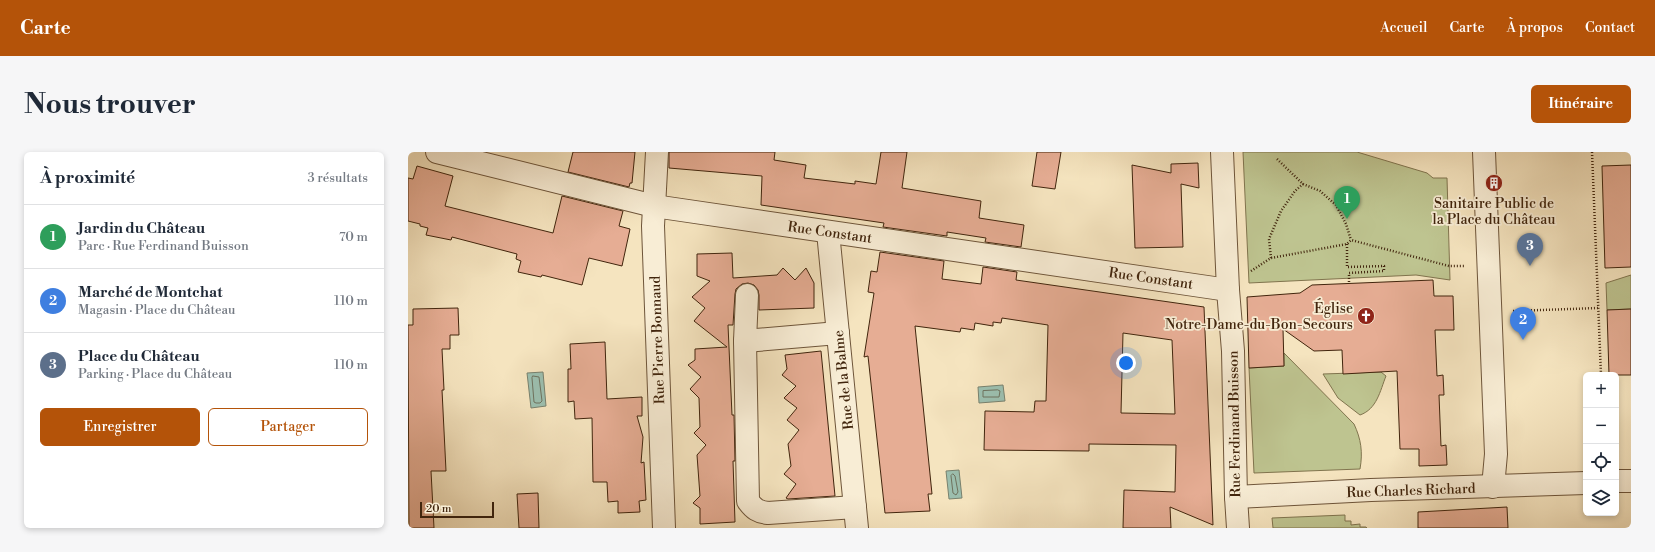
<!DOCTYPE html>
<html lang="fr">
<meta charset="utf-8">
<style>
body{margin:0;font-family:"Libre Bodoni",serif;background:#f6f6f7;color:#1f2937}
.controls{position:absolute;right:12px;bottom:12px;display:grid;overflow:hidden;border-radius:6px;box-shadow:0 2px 6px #0003}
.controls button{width:36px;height:36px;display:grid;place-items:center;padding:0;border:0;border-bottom:1px solid #e0e1e3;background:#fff;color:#1f2937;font:20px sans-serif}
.scale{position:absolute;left:12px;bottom:10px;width:74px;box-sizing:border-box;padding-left:4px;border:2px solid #41250d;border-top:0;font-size:11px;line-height:14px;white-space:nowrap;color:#41250d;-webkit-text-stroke:3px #f8edd5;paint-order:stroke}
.you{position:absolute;left:718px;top:211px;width:14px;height:14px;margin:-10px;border:3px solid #fff;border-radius:50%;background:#1a73e8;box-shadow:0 0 0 6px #1a73e833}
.badge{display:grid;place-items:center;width:26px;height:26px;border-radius:50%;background:#b45309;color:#fff;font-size:13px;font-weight:700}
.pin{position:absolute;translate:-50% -33px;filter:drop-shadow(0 1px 2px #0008)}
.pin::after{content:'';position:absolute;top:21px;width:14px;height:12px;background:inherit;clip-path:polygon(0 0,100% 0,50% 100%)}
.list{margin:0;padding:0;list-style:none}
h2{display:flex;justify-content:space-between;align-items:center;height:52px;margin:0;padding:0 16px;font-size:17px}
h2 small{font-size:13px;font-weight:400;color:#747a83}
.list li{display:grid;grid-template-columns:26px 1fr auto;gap:12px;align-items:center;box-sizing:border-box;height:64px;padding:0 16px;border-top:1px solid #e0e1e3}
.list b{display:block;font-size:15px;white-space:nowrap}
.list p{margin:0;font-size:13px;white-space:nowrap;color:#747a83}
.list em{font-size:13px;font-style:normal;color:#747a83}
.actions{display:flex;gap:8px;padding:12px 16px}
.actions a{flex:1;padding:9px 0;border:1px solid #b45309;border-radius:6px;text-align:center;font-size:14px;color:#b45309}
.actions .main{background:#b45309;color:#fff}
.icon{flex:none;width:22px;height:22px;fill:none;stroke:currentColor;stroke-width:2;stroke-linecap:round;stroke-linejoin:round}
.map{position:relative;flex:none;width:1223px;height:376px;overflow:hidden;border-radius:6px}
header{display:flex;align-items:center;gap:24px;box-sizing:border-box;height:56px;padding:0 20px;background:#b45309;color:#fff}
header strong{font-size:19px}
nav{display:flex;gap:22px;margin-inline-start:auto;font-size:14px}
.intro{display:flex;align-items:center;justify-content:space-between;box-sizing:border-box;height:96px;padding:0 24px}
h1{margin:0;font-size:28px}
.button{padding:10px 18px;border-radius:6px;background:#b45309;color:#fff;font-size:14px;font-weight:700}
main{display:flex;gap:24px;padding:0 24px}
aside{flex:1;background:#fff;border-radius:6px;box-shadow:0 2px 6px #0003}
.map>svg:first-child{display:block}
</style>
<header>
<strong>Carte</strong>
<nav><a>Accueil</a><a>Carte</a><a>À propos</a><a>Contact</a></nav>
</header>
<div class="intro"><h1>Nous trouver</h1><a class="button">Itinéraire</a></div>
<main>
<aside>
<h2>À proximité<small>3 résultats</small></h2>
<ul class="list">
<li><span class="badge" style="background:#2e9e5b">1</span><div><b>Jardin du Château</b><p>Parc · Rue Ferdinand Buisson</p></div><em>70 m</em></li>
<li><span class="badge" style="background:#3f7fe0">2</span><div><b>Marché de Montchat</b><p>Magasin · Place du Château</p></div><em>110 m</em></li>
<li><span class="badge" style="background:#5c6f8a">3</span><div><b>Place du Château</b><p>Parking · Place du Château</p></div><em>110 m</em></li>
</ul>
<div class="actions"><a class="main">Enregistrer</a><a>Partager</a></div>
</aside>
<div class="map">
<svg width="1223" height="376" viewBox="0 0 1223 376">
<rect width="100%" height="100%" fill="#f5e4bf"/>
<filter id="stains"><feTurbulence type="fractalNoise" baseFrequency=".005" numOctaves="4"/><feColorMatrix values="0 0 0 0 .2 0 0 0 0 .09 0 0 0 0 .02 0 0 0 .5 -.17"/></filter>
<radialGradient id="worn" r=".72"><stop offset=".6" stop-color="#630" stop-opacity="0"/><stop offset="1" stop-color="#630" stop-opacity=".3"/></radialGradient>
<g fill="#bec490" stroke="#80744e">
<polygon points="835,0 949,0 1019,21 1025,26 1039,26 1042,128 1008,123 841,131"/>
<polygon points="1223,123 1223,157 1199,158 1198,131"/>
<path d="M876 201 946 272C953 287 955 300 952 317L846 321 841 216 876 214Z"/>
<path d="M973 220 978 224C972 239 969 257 952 263L930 246 915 222Z"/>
<polygon points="937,363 937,369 943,369 943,373 952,372 952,375 958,375 959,376 865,376 864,366"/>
</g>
<g fill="#9cbfaf" stroke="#78816e">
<polygon points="135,220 138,254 123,256 119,221"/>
<polygon points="595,233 597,249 571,251 570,235"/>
<polygon points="551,318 554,346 541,347 538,319"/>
</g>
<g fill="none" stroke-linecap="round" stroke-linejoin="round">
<g stroke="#6e725e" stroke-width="1">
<polygon points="125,224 131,225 134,249 132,251 128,251 126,250 124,226"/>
<polygon points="590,238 592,239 591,245 575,245 575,239"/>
<polygon points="545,322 547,324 550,340 548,343 545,341 543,324"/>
</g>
</g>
<g fill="#e6ad94" stroke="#41250d" fill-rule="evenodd">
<polygon points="165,0 227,0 224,31 222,31 221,35 160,20"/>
<polygon points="261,0 367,0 366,8 398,13 396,26 447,32 447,29 468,32 473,0 499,0 494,36 573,49 571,66 616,73 613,95 577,90 578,86 539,80 539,84 475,75 476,71 353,53 354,24 261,16"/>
<polygon points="629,0 653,0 647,37 624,34"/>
<polygon points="790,11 791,36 773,32 775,95 727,96 724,13 763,21 763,12"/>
<polygon points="1223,13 1223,115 1197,116 1194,14"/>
<polygon points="9,14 45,24 37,54 145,81 154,44 215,59 211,74 222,77 214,114 181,106 174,133 134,123 133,125 110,120 113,109 108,107 109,102 44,85 43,88 18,83 20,76 12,74 12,72 0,69 0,26 5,27"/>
<path d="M472 100 536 109 534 127 573 132 575 115 609 120 608 128 796 155 805 373 762 355 763 376H715L716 338 767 340 768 293 681 292V299L576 298 577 259 626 260 627 249H638L640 173 594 166 593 171 585 170V174L567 171 566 178 553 176 552 180 507 174 524 342H520L522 359 477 361 460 204 456 205 466 141 460 140 463 119 469 120ZM715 181 764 188 767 262 713 261Z"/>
<polygon points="324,101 325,126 369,123 375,116 387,128 398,116 406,131 406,156 351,158 351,143 350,138 346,133 340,131 334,132 328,137 327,142 325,173 320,173 324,263 326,263 327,309 325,309 327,370 292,372 292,356 285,351 292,344 289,303 298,293 286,281 292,275 291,246 282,237 293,225 280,213 287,208 287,197 319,195 286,169 297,156 284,145 302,129 289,124 289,102"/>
<polygon points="1025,128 1026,144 1045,144 1046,178 1027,178 1029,224 1035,223 1036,243 1031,243 1033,294 1038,293 1039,313 1011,314 1011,297 992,297 989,219 935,222 934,198 906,199 875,177 876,214 841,216 839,145 892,141 904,133"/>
<polygon points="50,156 51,183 42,183 42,197 34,197 36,238 34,238 38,319 23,319 26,376 1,376 0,173 5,173 5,157"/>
<polygon points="1223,157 1223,223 1201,223 1199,158"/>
<polygon points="197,190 199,247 234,245 234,264 229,264 235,285 233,311 236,310 238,348 231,349 232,360 210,361 210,349 200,350 199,330 185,330 184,266 167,267 166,249 160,250 160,217 163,217 162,192"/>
<polygon points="413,199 427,344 380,347 378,346 388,332 376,322 383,314 380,292 391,278 379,268 389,256 376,246 388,234 374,223 379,217 377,203"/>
<polygon points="130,341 131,376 111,376 109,342"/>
<polygon points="1099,355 1100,376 1010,376 1010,360"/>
</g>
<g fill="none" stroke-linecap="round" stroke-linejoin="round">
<defs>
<g id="minor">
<polyline points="29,0 246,54 820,138"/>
<polyline points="249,0 245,74 256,376"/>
<polyline points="814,0 820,138 825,199 828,345 830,376"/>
<polyline points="1076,0 1088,302 1085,335"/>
<polyline points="420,80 449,376"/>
<path d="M339 143 337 189 340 349C346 357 350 360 360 361L447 355"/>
<polyline points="337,189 430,181"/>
<polyline points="1208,329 1223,329"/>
<polyline points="828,345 963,338 1178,331"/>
</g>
</defs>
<use href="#minor" stroke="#6e553a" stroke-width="24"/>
<g stroke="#41250d" stroke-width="2.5" stroke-dasharray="1 2" stroke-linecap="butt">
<polyline points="1184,0 1193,223"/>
<polyline points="869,7 895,32 912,39 928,53 938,72 943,88"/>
<polyline points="939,92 939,115 976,114 976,119 941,121 941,130"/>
<polyline points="863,106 861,87 873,59 887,39 895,32"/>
<polyline points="843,119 863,106 939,92 943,88 1041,114 1057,114"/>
<polyline points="1105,159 1190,156"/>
</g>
<use href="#minor" stroke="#f8edd5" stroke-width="22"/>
</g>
<defs>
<symbol id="building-disc" viewBox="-11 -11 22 22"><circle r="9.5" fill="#8f2418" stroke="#f8edd5"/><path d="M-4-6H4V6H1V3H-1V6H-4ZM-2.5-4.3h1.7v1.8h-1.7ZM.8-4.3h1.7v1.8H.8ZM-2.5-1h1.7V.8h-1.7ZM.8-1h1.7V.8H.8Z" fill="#fff"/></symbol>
<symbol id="church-disc" viewBox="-11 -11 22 22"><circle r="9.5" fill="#8f2418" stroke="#f8edd5"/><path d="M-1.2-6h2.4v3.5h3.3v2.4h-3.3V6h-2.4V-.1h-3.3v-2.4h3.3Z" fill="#fff"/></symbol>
</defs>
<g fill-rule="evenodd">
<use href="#building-disc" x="1076" y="21" width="20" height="20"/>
<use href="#church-disc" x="948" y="154" width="20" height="20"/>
</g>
<g text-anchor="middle" stroke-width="3.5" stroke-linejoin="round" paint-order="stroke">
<g font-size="14" fill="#41250d" stroke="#f8edd5">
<text x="1086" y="56">Sanitaire Public de<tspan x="1086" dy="16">la Place du Château</tspan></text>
<text x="945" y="161" text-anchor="end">Église<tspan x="945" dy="16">Notre-Dame-du-Bon-Secours</tspan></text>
</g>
<g font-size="14" fill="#41250d" stroke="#f8edd5">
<text transform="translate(422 80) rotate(8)" y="5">Rue Constant</text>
<text transform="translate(743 126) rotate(8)" y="5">Rue Constant</text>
<text transform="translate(249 188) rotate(-92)" y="5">Rue Pierre Bonnaud</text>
<text transform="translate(435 228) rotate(-96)" y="5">Rue de la Balme</text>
<text transform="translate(826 272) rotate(-91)" y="5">Rue Ferdinand Buisson</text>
<text transform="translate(1003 338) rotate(-2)" y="5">Rue Charles Richard</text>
</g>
</g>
<rect width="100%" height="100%" filter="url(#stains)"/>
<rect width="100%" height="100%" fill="url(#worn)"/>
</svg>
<div class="controls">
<button>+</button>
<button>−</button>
<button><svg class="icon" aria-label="locate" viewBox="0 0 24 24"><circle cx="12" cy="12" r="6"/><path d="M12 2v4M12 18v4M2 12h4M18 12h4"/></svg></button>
<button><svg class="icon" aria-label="layers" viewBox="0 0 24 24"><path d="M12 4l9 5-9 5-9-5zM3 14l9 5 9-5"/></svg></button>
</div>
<div class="scale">20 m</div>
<div class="you"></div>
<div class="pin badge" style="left:939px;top:67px;background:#2e9e5b">1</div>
<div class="pin badge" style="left:1115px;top:188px;background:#3f7fe0">2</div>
<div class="pin badge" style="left:1122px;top:114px;background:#5c6f8a">3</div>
</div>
</main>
